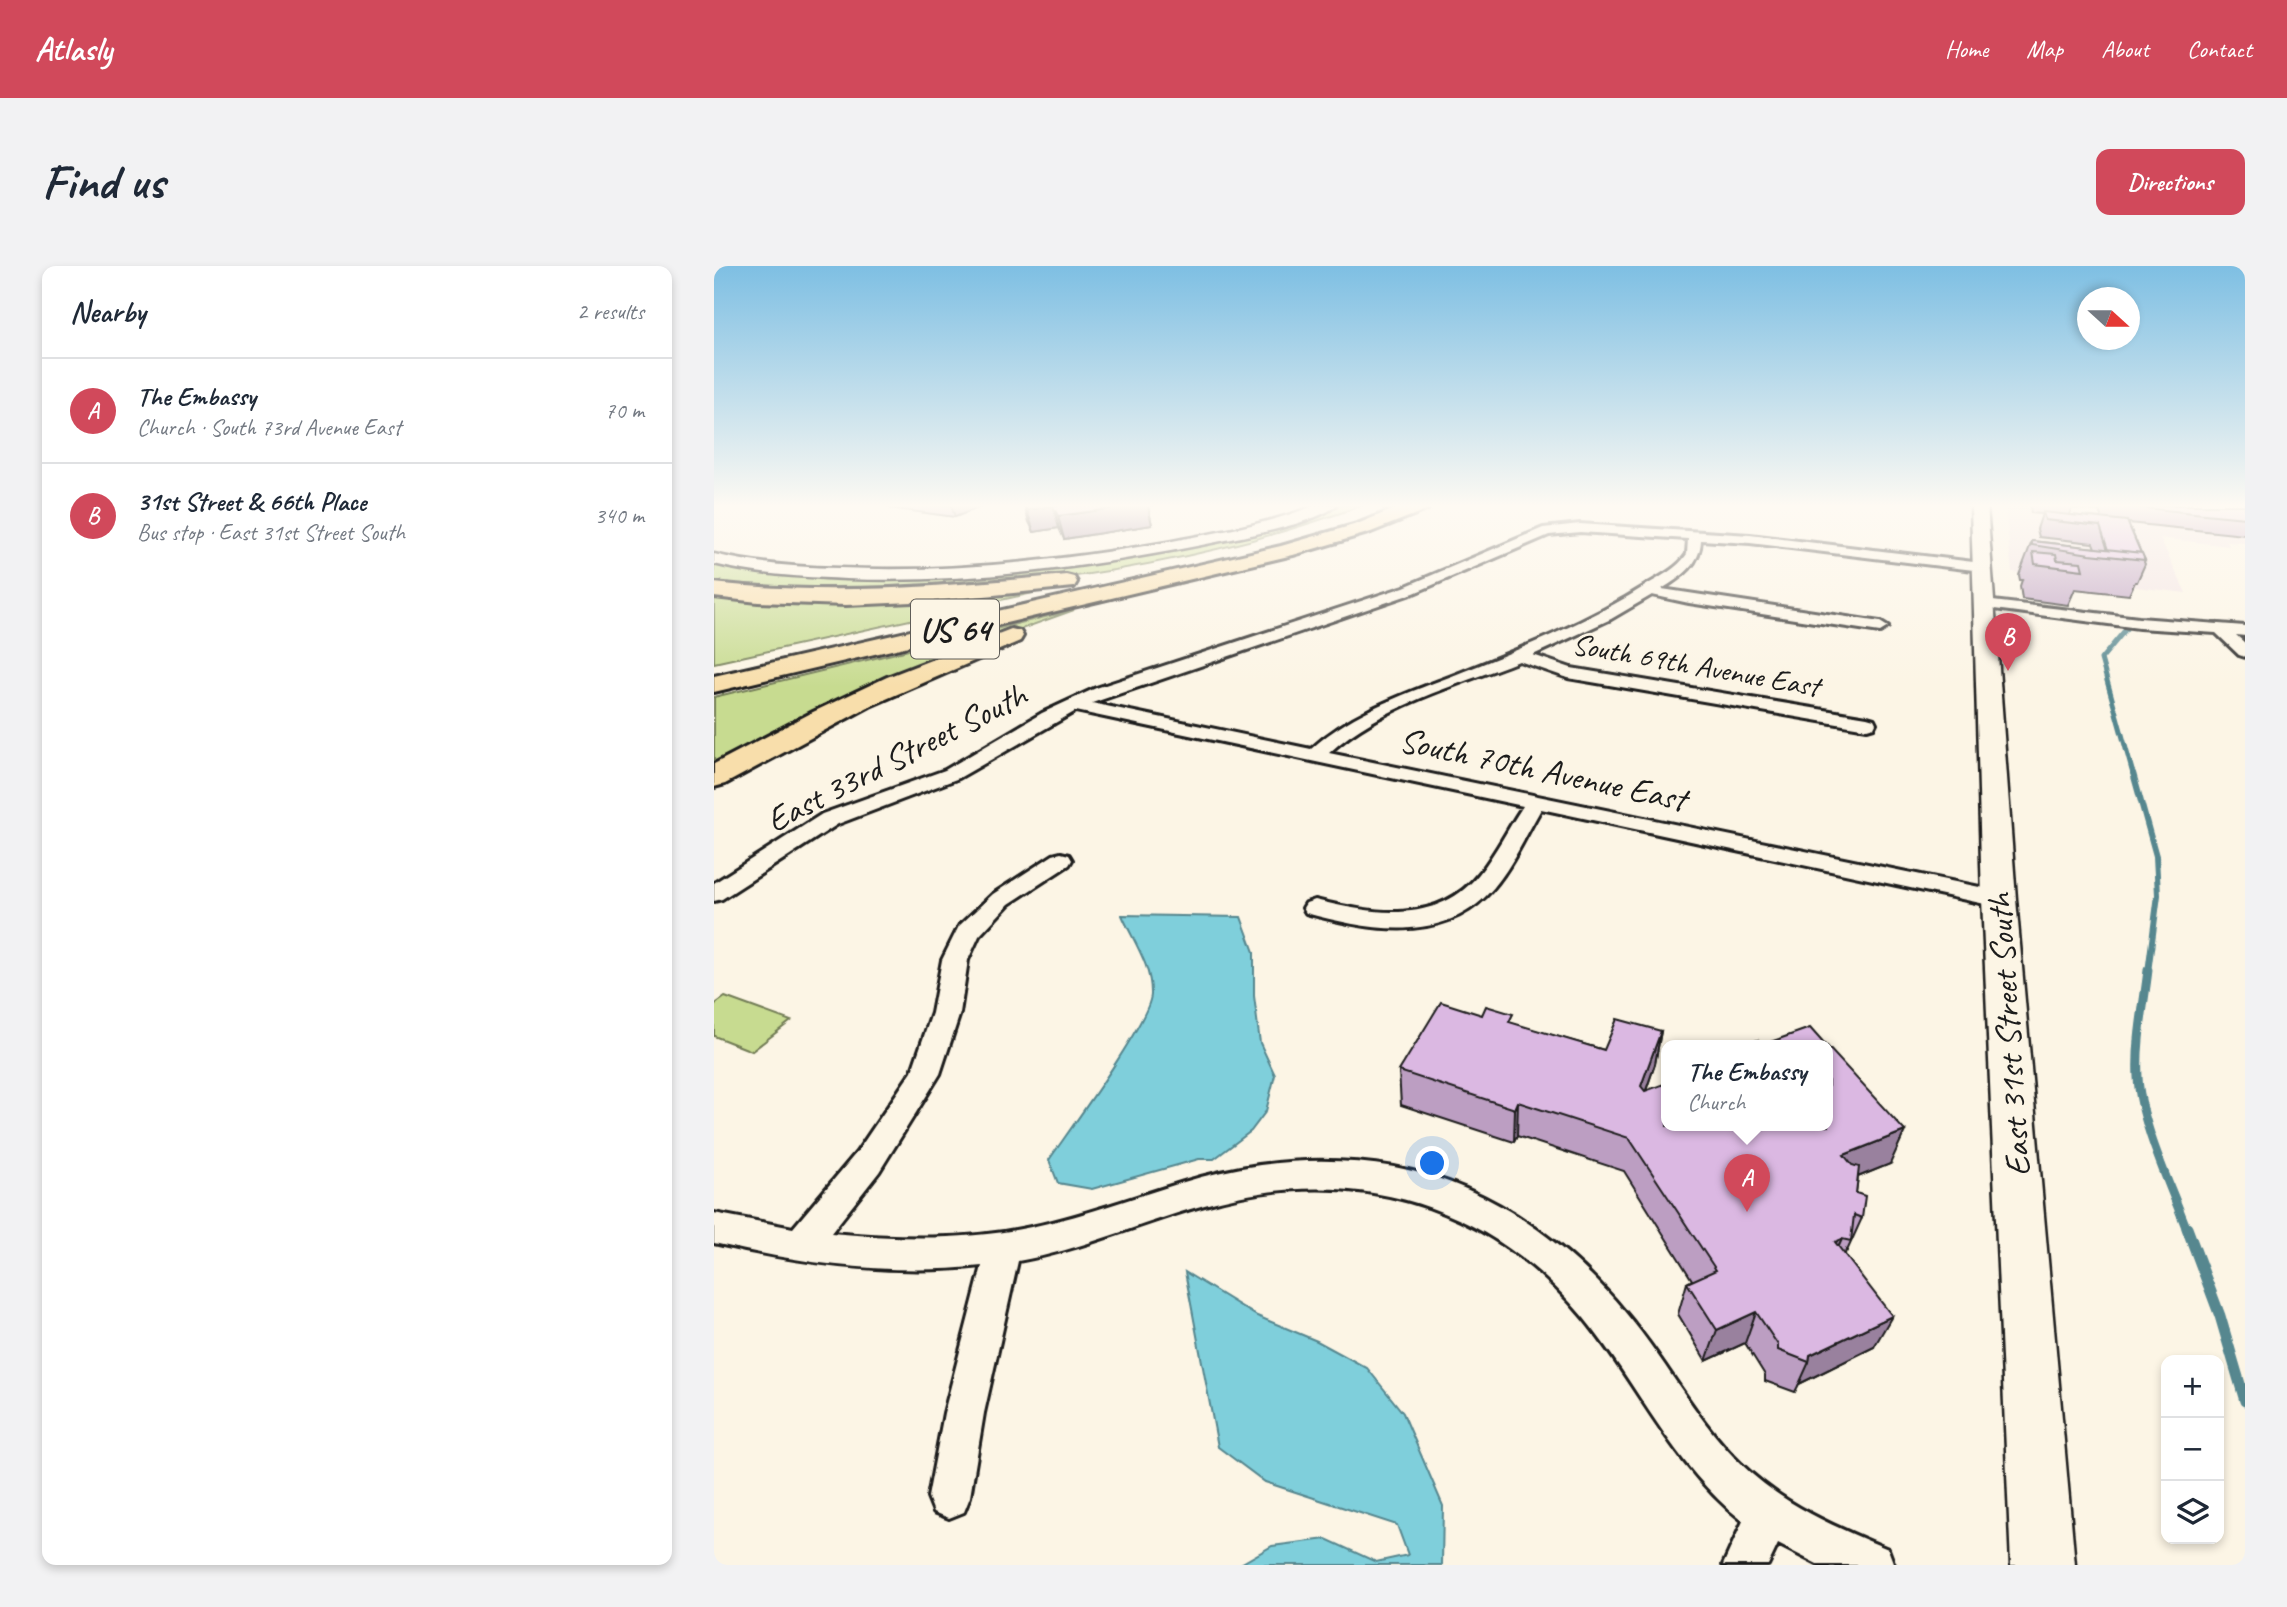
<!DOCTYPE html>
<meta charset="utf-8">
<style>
body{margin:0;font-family:Caveat,sans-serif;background:#f2f2f3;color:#1f2937}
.controls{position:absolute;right:21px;bottom:21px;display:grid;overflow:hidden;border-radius:14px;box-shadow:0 4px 10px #0003}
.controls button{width:63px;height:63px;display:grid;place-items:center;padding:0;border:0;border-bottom:2px solid #e0e1e3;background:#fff;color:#1f2937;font:35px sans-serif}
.compass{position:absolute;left:1363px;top:21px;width:63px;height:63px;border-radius:50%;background:#fff;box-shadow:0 4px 10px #0003;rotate:111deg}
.you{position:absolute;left:719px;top:898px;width:24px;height:24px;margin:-18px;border:5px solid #fff;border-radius:50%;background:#1a73e8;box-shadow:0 0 0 10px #1a73e833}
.badge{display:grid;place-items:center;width:46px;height:46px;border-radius:50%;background:#d1495b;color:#fff;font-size:23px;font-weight:700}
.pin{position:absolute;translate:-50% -58px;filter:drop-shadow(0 2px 4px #0008)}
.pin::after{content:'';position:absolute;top:37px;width:24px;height:21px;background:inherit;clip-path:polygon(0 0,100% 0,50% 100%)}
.popup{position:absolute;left:947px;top:774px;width:172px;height:91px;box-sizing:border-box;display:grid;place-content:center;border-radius:14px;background:#fff;filter:drop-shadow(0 2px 5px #0005);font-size:23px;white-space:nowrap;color:#747a83}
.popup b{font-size:26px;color:#1f2937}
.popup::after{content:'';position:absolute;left:50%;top:100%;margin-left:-14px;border:14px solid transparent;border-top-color:#fff}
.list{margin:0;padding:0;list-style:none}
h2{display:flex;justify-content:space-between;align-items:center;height:91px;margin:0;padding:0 28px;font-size:30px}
h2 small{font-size:23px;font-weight:400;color:#747a83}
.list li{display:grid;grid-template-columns:46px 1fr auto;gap:21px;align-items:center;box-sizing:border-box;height:105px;padding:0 28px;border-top:2px solid #e0e1e3}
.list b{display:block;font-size:26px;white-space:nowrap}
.list p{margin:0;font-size:23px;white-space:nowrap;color:#747a83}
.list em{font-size:23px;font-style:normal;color:#747a83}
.icon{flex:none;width:38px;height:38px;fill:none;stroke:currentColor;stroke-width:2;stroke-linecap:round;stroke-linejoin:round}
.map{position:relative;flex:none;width:1531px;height:1299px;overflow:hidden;border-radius:14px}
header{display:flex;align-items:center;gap:42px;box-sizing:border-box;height:98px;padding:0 35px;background:#d1495b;color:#fff}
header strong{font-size:33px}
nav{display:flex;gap:38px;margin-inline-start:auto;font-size:24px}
.intro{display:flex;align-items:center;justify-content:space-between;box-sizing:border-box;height:168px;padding:0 42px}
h1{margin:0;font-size:49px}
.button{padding:18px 32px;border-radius:14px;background:#d1495b;color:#fff;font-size:24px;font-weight:700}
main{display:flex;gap:42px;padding:0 42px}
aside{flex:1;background:#fff;border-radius:14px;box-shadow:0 4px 10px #0003}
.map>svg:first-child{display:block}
</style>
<header>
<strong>Atlasly</strong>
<nav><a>Home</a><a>Map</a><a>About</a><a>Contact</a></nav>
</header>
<div class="intro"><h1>Find us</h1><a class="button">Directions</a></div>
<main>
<aside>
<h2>Nearby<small>2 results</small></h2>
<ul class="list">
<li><span class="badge">A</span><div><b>The Embassy</b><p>Church · South 73rd Avenue East</p></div><em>70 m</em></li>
<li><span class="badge">B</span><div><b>31st Street &amp; 66th Place</b><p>Bus stop · East 31st Street South</p></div><em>340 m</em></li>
</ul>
</aside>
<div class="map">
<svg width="1531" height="1299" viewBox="0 0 1531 1299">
<rect width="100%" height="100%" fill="#fcf5e5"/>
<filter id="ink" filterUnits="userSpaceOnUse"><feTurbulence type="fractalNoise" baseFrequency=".0143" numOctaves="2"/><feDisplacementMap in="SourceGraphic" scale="14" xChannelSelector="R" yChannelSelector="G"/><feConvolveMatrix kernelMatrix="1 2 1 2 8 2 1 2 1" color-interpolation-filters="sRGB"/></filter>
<g filter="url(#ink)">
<polygon fill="#f2e3e4" points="1291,239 1531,239 1531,277 1513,276 1515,280 1446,272 1472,327 1298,306"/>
<g fill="#c7db90" stroke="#727c56" stroke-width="2">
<path d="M628 239H649C496 295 333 321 170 327 114 329 56 323 0 320V298L84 310 143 313 288 309 410 292 595 250Z"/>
<polygon points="346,321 0,397 0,328"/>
<polygon points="360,344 246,385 0,506 0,431"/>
<polygon points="11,731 77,755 38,785 0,770 0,739"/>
</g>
<g fill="#7fcfdb" stroke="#57878f" stroke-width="2">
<path d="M408 649 527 651 540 686V730L546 777 561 809 552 845 537 865 500 893H485L378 923 344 917 335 894C354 866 435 756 437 729 438 700 419 675 408 649Z"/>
<polygon points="471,1006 543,1050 603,1075 653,1102 689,1147 729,1240 728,1299 525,1299 558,1280 612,1273 662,1296 694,1289 683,1259 551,1216 504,1181"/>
</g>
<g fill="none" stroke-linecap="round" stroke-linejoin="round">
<polyline stroke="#57878f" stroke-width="5" points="1412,363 1387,393 1419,508"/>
<polyline stroke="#57878f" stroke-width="6" points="1419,507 1442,590 1444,629 1434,706"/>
<path stroke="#57878f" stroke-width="9" d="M1434 704C1430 739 1422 776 1424 811 1426 856 1457 921 1473 964"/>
<polyline stroke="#57878f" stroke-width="11" points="1473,962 1506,1050 1531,1135"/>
<defs>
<g id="minor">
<path d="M866 258 1036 269 1268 297 1275 301 1268 305 1036 277 987 274C986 299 968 310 948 323L1166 356 1174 361 1166 366 975 337 938 329 897 353 819 389 857 402 1153 451 1160 453 1162 457 1160 461 1153 463 854 412 805 395C742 420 666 440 615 487L1285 625 1293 628 1297 633 1293 638 1285 641 827 543C810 572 796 606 772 630 724 678 651 663 592 647L589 642 592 637 601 634C659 648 723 660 765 608 782 587 794 562 809 540L362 445 245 512 124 558 8 633 0 635V617L108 548 231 504 328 447 382 422 690 321 829 262ZM866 266 974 273 973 288C964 302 946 311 931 320 874 356 811 381 748 406 695 427 640 444 597 483L378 437 700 327 835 269Z"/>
<polygon points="1270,334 1425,352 1531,360 1531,370 1522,369 1531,377 1531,391 1525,389 1502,367 1425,362 1265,341 1263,338 1265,335"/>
<path d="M347 587 355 589 358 594 355 599 295 638 265 670 254 694 246 747 226 808 165 906 117 967C183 973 252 975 317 961 375 949 430 927 487 911 550 894 616 890 680 901 787 921 873 991 935 1077 965 1118 990 1162 1027 1198 1069 1239 1121 1261 1174 1283L1180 1299H1105L1064 1278 1054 1299H1009L1029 1255C959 1200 925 1119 870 1052 771 933 634 897 487 940 426 957 367 984 304 995L270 1147 256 1231 250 1246 235 1252 220 1246 214 1231 230 1147 268 1000C178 1010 88 998 0 977V947L79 962 143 886 198 805 218 747 228 694 245 660 279 628 339 589Z"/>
</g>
<path id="tertiary" d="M602 239H622C606 256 537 269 512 274 387 300 260 318 132 313 87 311 43 309 0 298V288C41 298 84 301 126 302 236 307 345 295 453 276 504 266 555 258 602 239Z"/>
<polygon id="secondary" points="1257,239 1273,239 1302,633 1361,1299 1297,1299 1268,633"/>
<g id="motorway">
<polygon points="690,239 716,239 714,243 657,266 579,289 0,426 0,410 567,280 643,258"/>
<path d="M352 309 360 311 363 316 360 321 220 335 132 339 44 336 0 331V317C118 330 234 320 352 309Z"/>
<polygon points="297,363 306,365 309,370 306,375 156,440 11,518 0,521 0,498 99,446 173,411"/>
</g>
</defs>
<use href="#minor" stroke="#1c1c1c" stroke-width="6"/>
<use href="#tertiary" stroke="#1c1c1c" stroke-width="5"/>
<use href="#secondary" stroke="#1c1c1c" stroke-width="5"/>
<use href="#motorway" stroke="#1c1c1c" stroke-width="6"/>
<use href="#minor" fill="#fcf5e5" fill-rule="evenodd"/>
<use href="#tertiary" fill="#fcf5e5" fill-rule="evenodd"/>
<use href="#secondary" fill="#fcf5e5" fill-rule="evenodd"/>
<use href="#motorway" fill="#f8deab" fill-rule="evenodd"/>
</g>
<g fill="#bc9ec2" stroke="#1c1c1c" stroke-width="2" fill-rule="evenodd">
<polygon points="175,239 271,239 241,251 176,242"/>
<polygon points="310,239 439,239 434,240 438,259 350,273 345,262 320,266 315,256"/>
<path d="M1316 239H1531V266L1530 269 1414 257 1427 287 1431 294 1430 296 1431 298 1423 316H1421L1415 329 1361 323 1354 339 1308 333 1306 320 1308 314H1306L1305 309 1318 275 1381 282 1379 277 1325 271 1323 263 1328 248 1317 247ZM1358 242 1385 245 1388 252 1356 249Z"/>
<polygon points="768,749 890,784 947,765 941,798 932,825 1176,898 1144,911 1142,927 1148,952 1133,985 1132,984 1131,988 1160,1081 1085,1118 1081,1126 1051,1115 1051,1109 1031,1077 992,1095 964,1048 973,1017 978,1014 910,905 803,870 800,876 687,839 685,805"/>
</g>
<g fill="#99819e" stroke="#1c1c1c" stroke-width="2">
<polygon points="237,239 271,239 241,251"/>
<polygon points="418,239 439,239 434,240 438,259 350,273 344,250"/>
<polygon points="339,240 345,262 320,266 313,244"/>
<polygon points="947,765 941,798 922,853 927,820"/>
<polygon points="804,836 803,870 800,876 801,843"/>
<polygon points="1191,865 1176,898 1116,922 1130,889"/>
<polygon points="1128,973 1114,1005 1121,976"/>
<polygon points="1042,1046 1031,1077 992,1095 1003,1064"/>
<polygon points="1178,1050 1160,1081 1085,1118 1095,1096 1096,1089"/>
</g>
<g fill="#dbb8e2" stroke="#1c1c1c" stroke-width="2">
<polygon points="311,239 425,239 344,250 339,240 313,244"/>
<polygon points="1400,239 1531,239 1531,252 1521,251"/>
<polygon points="1329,246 1413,255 1427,287 1394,284 1386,260 1331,254"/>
<polygon points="1318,275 1428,287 1431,294 1376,288 1318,279"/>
<polygon points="1319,286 1342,288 1343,294 1367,296 1369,304 1321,298"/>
<polygon points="727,736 768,749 772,740 799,748 795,756 890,784 903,753 947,765 927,820 931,825 953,817 953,860 1114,860 1114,781 1191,865 1130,889 1138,899 1145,901 1142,927 1151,930 1148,952 1140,949 1137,975 1128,973 1121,976 1178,1050 1096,1089 1095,1096 1064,1084 1064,1079 1042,1046 1003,1064 973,1017 1002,1004 915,872 804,836 801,843 685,805"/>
<polygon points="1096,762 1112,780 1026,780 1044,774 1048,779"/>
</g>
</g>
<linearGradient id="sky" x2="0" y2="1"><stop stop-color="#7ebfe3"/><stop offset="0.57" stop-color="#fefaf3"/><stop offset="1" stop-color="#fefaf3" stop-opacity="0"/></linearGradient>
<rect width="1531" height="421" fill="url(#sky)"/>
<g text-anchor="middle" stroke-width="5" stroke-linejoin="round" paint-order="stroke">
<g font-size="30" fill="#1c1c1c" stroke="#fcf5e5">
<text transform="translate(982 399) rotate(10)" y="10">South 69th Avenue East</text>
</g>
<rect fill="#fcf5e5" stroke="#5f5d58" stroke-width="2" x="197" y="333.5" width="88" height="59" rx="5"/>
<g font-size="33" font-weight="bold" fill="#1c1c1c">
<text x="241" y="375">US 64</text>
</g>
<g font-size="35" fill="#1c1c1c" stroke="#fcf5e5">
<text transform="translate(182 491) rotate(-27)" y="12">East 33rd Street South</text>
<text transform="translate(829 503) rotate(12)" y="12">South 70th Avenue East</text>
<text transform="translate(1294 769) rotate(-94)" y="12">East 31st Street South</text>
</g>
</g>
</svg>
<div class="controls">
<button>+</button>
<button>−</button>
<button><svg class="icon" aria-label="layers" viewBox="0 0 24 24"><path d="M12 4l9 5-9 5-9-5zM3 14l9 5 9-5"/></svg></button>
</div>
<svg class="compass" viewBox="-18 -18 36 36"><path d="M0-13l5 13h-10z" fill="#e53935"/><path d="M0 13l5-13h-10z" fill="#747a83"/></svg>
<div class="you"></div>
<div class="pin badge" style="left:1033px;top:946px">A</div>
<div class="popup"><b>The Embassy</b>Church</div>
<div class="pin badge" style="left:1294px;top:405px">B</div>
</div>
</main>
